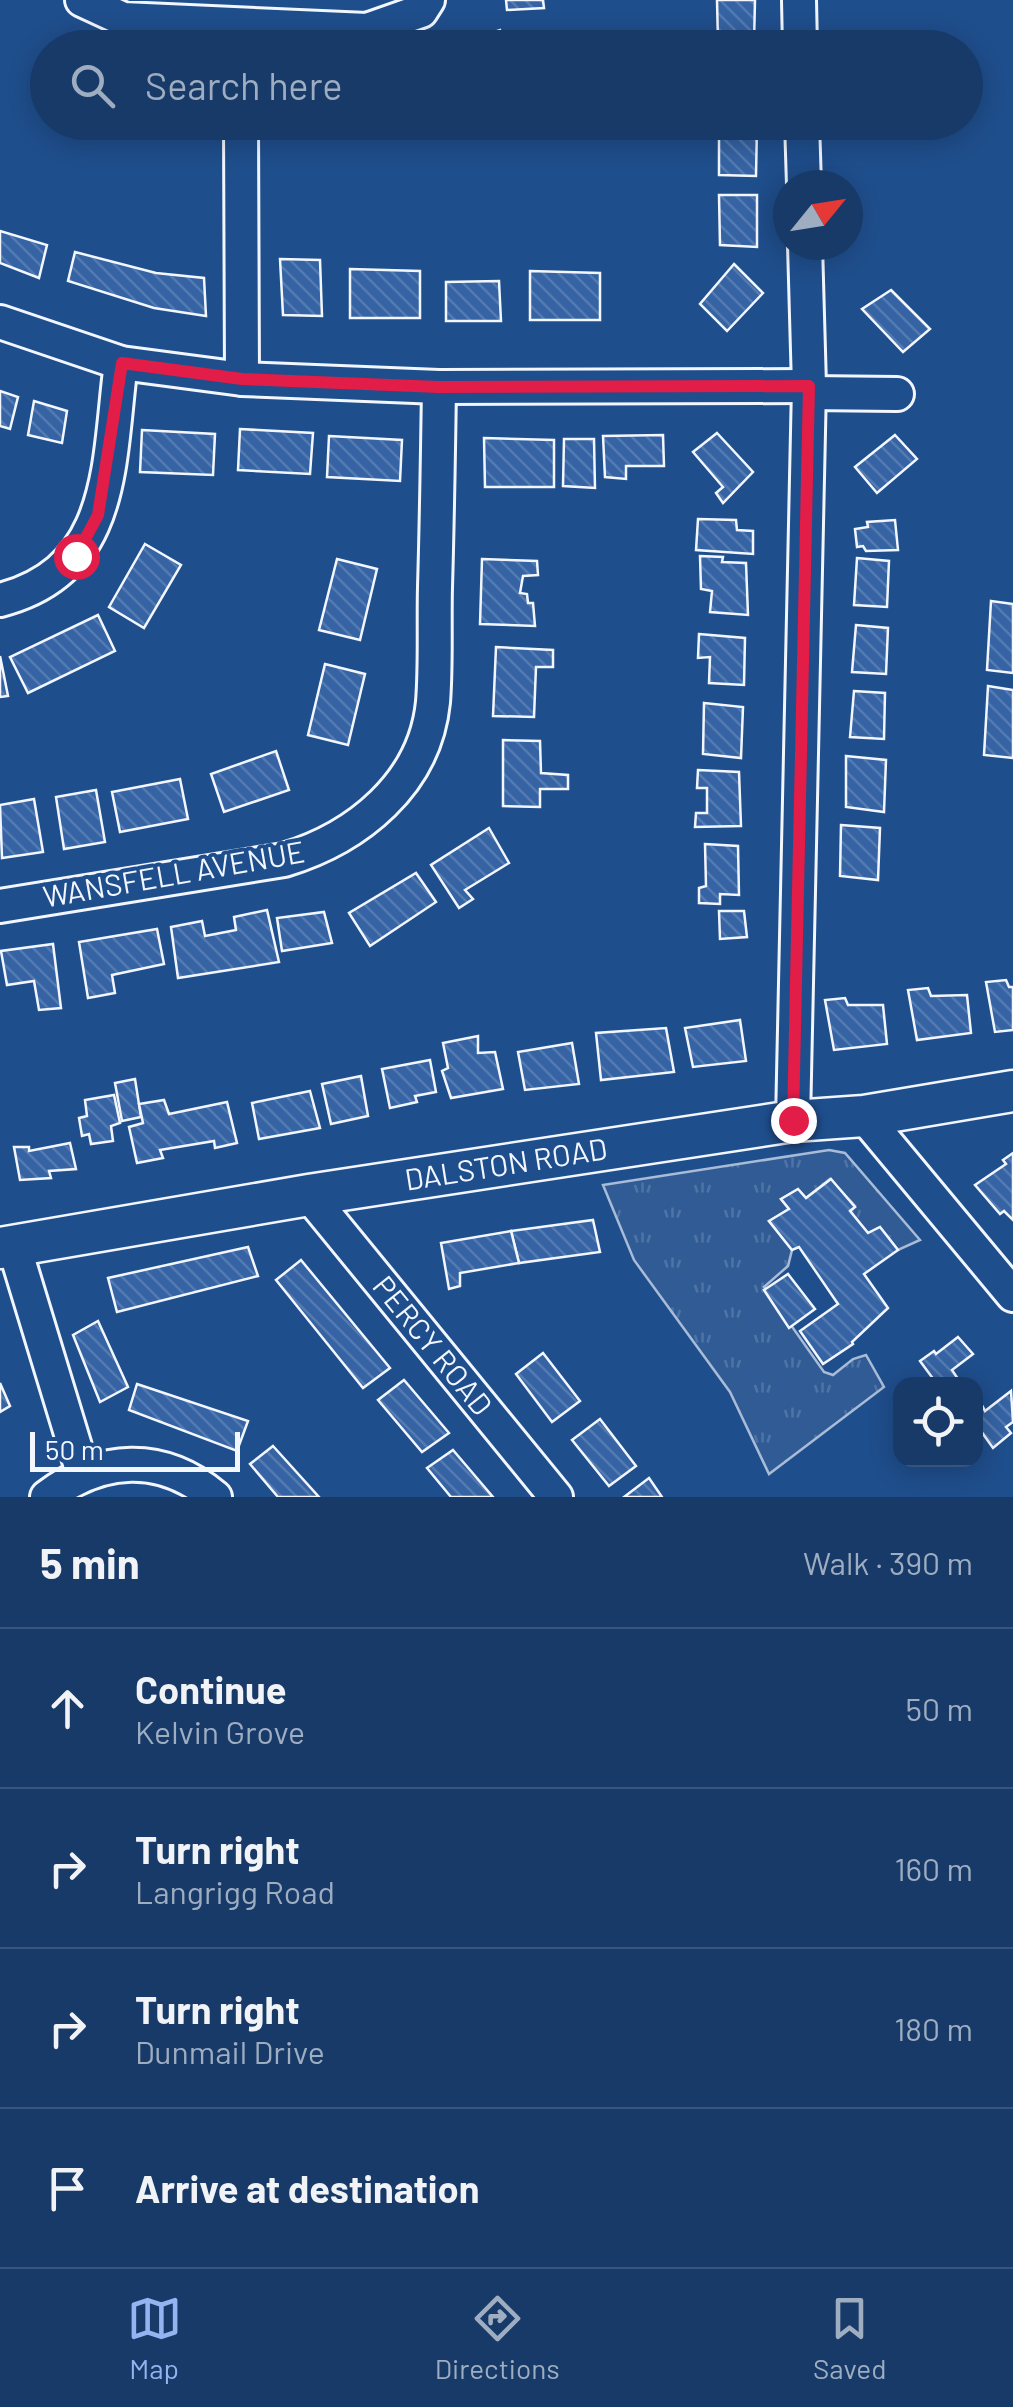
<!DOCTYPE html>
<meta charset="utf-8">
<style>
body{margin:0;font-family:Barlow,sans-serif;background:#244571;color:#f1f3f6}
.controls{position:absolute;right:30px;bottom:30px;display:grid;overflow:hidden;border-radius:20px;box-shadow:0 5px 25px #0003}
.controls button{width:90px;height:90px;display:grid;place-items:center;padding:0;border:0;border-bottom:2px solid #36547d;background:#173a69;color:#f1f3f6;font:50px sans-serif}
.compass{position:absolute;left:773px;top:170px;width:90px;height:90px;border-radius:50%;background:#173a69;box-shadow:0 5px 25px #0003;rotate:60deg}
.scale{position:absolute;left:30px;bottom:25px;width:210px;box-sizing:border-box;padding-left:10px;border:5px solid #f2f6ff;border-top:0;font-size:28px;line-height:35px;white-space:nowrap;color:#f2f6ff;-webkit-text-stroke:8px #1f4e8c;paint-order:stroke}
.stop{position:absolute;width:30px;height:30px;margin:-22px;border:8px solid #e11d48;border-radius:50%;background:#fff}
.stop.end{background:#e11d48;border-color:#fff;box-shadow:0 2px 10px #0008}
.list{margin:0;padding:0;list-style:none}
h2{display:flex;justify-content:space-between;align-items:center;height:130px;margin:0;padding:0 40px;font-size:42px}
h2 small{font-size:32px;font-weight:400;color:#9eadc0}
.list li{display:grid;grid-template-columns:65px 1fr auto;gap:30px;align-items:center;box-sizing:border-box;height:160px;padding:0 40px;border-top:2px solid #36547d}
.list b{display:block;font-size:38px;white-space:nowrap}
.list p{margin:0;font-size:32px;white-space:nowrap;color:#9eadc0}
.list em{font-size:32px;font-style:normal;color:#9eadc0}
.icon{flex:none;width:55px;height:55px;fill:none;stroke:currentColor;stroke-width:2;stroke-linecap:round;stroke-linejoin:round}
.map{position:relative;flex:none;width:1013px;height:1497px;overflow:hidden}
.search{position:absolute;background:#173a69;box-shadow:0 5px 25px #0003;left:30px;right:30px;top:30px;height:110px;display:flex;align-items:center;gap:25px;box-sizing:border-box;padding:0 35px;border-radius:55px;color:#9eadc0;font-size:38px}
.sheet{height:770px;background:#173a69}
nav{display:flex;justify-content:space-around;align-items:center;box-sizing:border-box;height:140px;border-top:2px solid #36547d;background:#173a69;font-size:28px;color:#9eadc0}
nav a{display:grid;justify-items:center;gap:5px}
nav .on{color:#95b2f1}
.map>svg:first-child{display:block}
</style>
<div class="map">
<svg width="1013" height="1497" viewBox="0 0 1013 1497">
<defs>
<pattern id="grass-tufts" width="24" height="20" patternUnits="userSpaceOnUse" patternTransform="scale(2.5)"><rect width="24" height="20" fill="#305b95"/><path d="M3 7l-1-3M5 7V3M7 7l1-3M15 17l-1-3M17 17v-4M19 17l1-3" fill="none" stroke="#4e73a5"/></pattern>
<pattern id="building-back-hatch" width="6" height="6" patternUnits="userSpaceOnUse" patternTransform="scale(2.5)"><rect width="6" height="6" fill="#3563a3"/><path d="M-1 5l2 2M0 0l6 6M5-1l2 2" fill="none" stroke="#537ab1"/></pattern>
</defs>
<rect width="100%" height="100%" fill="#1f4e8c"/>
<polygon fill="url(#grass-tufts)" stroke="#a8bbd7" stroke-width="2.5" points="829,1150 845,1153 920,1240 898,1250 880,1227 868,1233 850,1211 855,1206 830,1179 806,1198 798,1189 781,1199 789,1209 769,1221 792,1250 788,1266 764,1287 824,1372 833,1375 853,1359 866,1355 884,1387 769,1474 730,1392 634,1260 603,1185"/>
<g fill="url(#building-back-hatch)" stroke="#f2f6ff" stroke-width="2.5">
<polygon points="506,0 543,0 544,8 507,10"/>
<polygon points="717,0 755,0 754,43 718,42"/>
<polygon points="500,30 506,48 471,48 469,40"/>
<polygon points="719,125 757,125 756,176 719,175"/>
<polygon points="719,195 757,195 757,247 720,245"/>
<polygon points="0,231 47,245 39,278 0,263"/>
<polygon points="75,252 156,273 204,278 206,316 154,308 68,281"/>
<polygon points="280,259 320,260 322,316 283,315"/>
<polygon points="734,264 763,293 727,331 700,304"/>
<polygon points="350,269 420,271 420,318 350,318"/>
<polygon points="530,271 600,273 600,320 530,320"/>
<polygon points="499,281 501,321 446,321 446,282"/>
<polygon points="891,290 930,329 903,352 862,309"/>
<polygon points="0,391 18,397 10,429 0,426"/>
<polygon points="34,401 67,411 62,443 28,435"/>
<polygon points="240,429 313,433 310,474 238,470"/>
<polygon points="142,430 215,434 213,475 140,472"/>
<polygon points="717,433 753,472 723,503 716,493 723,487 693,452"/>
<polygon points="663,435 664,466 626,466 626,479 605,477 603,436"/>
<polygon points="895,435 917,459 877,493 855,467"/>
<polygon points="329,436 402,440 400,481 327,477"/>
<polygon points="484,438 554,440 554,487 485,487"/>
<polygon points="564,439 594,439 595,488 563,486"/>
<polygon points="698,519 736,520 737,530 753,531 753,554 696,550"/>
<polygon points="895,520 898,550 866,551 863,546 857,547 855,529 868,527 867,522"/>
<polygon points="145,544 181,565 144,628 109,607"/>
<polygon points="700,556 723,557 722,562 746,563 748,615 710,612 712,591 701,589"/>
<polygon points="857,558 889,561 887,607 854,605"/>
<polygon points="337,559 377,569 360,640 319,630"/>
<polygon points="482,559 537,561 538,575 523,576 520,593 527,594 528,603 533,603 535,626 480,624"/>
<polygon points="991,601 1013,604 1013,673 987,670"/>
<polygon points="98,615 115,651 28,693 10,657"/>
<polygon points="856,625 888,628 886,674 852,672"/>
<polygon points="699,634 745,638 744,685 709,683 710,657 698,658"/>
<polygon points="496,647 553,650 553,667 536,667 534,717 493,716"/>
<polygon points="0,656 8,696 0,697"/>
<polygon points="325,664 365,674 348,745 308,735"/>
<polygon points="988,686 1013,690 1013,758 984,755"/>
<polygon points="854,691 885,693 884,739 850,737"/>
<polygon points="704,703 743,707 741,758 703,754"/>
<polygon points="503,740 540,741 541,773 568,775 568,789 540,789 540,807 503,806"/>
<polygon points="276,751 289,790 224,812 211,774"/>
<polygon points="846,756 886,760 884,812 846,807"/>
<polygon points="698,770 739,772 741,826 695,827 696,813 707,813 707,788 697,788"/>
<polygon points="180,779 188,819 120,832 112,792"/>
<polygon points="96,790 105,842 64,849 56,797"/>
<polygon points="34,799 43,852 2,858 0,805"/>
<polygon points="841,825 880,828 878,880 840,876"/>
<polygon points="489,828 509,863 465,890 473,899 459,908 431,865"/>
<polygon points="705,844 738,846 739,895 720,894 720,904 699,903 699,888 706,886"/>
<polygon points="416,873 436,902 370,946 349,913"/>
<polygon points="267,910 279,962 178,978 171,927 202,921 205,936 236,930 234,917"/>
<polygon points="719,911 744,911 747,937 720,939"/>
<polygon points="324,912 332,943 282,951 277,918"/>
<polygon points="157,929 164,964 112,975 115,993 88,998 79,942"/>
<polygon points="53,944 61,1008 39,1010 34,981 7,985 1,951"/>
<polygon points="1006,980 1009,987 1013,987 1013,1030 995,1032 986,982"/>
<polygon points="928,988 931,996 967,995 971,1033 917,1040 908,990"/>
<polygon points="845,998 848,1005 883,1005 887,1044 834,1050 825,1000"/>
<polygon points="740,1020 746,1061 693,1067 685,1028"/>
<polygon points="666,1028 674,1072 601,1080 596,1033"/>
<polygon points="478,1036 478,1053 495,1052 503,1089 451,1098 442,1071 448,1068 443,1043"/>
<polygon points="572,1043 579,1084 525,1090 518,1052"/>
<polygon points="430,1060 436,1092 415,1096 417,1102 390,1108 382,1069"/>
<polygon points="361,1076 368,1116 331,1124 322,1084"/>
<polygon points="135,1079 141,1117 122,1121 115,1083"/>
<polygon points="310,1091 320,1128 259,1139 252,1103"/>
<polygon points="114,1095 120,1123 111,1126 113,1141 91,1144 89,1134 82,1136 79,1118 87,1116 85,1100"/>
<polygon points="164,1100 169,1114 227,1102 237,1143 215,1148 214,1141 160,1150 163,1158 137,1163 129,1127 143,1123 139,1104"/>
<polygon points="70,1143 76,1169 49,1171 51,1178 20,1180 14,1147 29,1147 29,1151"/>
<polygon points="1013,1153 1013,1220 1004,1211 1000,1214 975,1185 1006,1164 1003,1160"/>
<polygon points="831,1179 855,1207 850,1211 868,1233 880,1227 898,1250 864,1274 888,1308 852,1342 853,1344 823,1364 800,1331 838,1304 799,1247 792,1250 769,1221 789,1209 781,1199 798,1189 806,1198"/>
<polygon points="593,1220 600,1252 519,1263 511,1231"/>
<polygon points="511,1231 519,1263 460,1273 460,1286 449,1289 441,1243"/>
<polygon points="248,1247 258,1276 117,1312 108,1278"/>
<polygon points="301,1260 390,1368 363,1388 276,1280"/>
<polygon points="788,1274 815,1309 789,1328 764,1290"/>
<polygon points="98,1321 128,1387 100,1402 73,1335"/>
<polygon points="958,1337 973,1354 952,1370 960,1382 957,1384 937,1384 920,1361 934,1351 936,1354"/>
<polygon points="543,1353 580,1401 552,1422 516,1374"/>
<polygon points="404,1380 449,1433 422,1452 378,1400"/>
<polygon points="0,1383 10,1406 0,1412"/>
<polygon points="137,1384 248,1421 237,1451 129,1410"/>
<polygon points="1011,1391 1013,1422 1006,1427 1011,1433 993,1448 976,1424 976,1414 983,1407 985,1411"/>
<polygon points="600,1419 636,1466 609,1486 572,1440"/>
<polygon points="273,1446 319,1497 278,1497 250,1464"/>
<polygon points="453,1450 493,1497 451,1497 427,1468"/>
<polygon points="649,1478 662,1497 624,1497"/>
</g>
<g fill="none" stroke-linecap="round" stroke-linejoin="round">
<defs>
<g id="minor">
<polyline points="82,0 123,19 367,30 421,11 428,0"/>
<polyline points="799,0 800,48"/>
<polyline points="241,122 242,379"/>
<polyline points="802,122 804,185"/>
<polyline points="0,322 121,363 242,379 439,387 809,386"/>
<polyline points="809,393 897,394"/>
<path d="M0 600C117 570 108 460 121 363"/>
<path d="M0 906 284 860C357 838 425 784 433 702 436 664 434 625 435 587 437 520 438 454 439 387"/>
<polyline points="864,1116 1013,1295"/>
<polyline points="793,1121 809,386 805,245"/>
<polyline points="309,1195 556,1497"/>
<polyline points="14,1246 83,1473"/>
<path d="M47 1497C101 1456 161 1452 215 1497"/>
</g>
<polyline id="major" points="0,1248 309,1195 793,1121 864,1116 1013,1091"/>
</defs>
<use href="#minor" stroke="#f2f6ff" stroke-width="38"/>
<use href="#major" stroke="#f2f6ff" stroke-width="45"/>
<use href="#minor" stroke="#1f4e8c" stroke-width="32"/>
<use href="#major" stroke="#1f4e8c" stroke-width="40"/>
</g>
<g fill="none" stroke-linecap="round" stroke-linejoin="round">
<polyline stroke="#e11d48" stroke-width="12" points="76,556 98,515 122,363 242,379 439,387 809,386 793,1120"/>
</g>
<g text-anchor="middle" stroke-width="8" stroke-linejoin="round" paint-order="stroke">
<g font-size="30" fill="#f2f6ff" stroke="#1f4e8c">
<text transform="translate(174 875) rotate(-10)" y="10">WANSFELL AVENUE</text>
<text transform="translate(506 1165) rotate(-9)" y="10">DALSTON ROAD</text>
<text transform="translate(432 1346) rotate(51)" y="10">PERCY ROAD</text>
</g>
</g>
</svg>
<div class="controls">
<button><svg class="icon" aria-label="locate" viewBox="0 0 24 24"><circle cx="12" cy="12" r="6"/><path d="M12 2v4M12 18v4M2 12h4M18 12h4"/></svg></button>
</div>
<svg class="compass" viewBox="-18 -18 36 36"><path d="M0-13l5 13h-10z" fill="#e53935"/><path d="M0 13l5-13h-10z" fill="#9eadc0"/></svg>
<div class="scale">50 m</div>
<div class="stop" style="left:76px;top:556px"></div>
<div class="stop end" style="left:793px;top:1120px"></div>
<div class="search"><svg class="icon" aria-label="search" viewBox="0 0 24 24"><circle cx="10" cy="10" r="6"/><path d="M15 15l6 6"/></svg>Search here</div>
</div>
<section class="sheet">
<h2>5 min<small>Walk · 390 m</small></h2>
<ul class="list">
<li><svg class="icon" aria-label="ahead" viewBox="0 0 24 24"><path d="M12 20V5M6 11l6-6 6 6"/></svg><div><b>Continue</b><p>Kelvin Grove</p></div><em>50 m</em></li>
<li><svg class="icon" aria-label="right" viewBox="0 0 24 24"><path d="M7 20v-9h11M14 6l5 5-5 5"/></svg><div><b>Turn right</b><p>Langrigg Road</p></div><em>160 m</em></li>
<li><svg class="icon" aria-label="right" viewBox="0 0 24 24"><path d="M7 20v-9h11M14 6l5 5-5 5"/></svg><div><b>Turn right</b><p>Dunmail Drive</p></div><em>180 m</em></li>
<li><svg class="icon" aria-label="arrive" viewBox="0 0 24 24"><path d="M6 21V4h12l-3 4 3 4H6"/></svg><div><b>Arrive at destination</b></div></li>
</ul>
</section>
<nav>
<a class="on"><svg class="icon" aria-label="map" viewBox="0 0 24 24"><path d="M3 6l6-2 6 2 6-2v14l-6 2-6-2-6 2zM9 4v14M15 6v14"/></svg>Map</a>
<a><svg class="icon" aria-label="directions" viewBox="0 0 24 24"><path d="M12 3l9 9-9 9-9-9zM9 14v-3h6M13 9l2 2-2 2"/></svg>Directions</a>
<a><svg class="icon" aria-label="saved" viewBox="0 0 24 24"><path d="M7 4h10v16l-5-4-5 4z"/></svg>Saved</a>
</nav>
